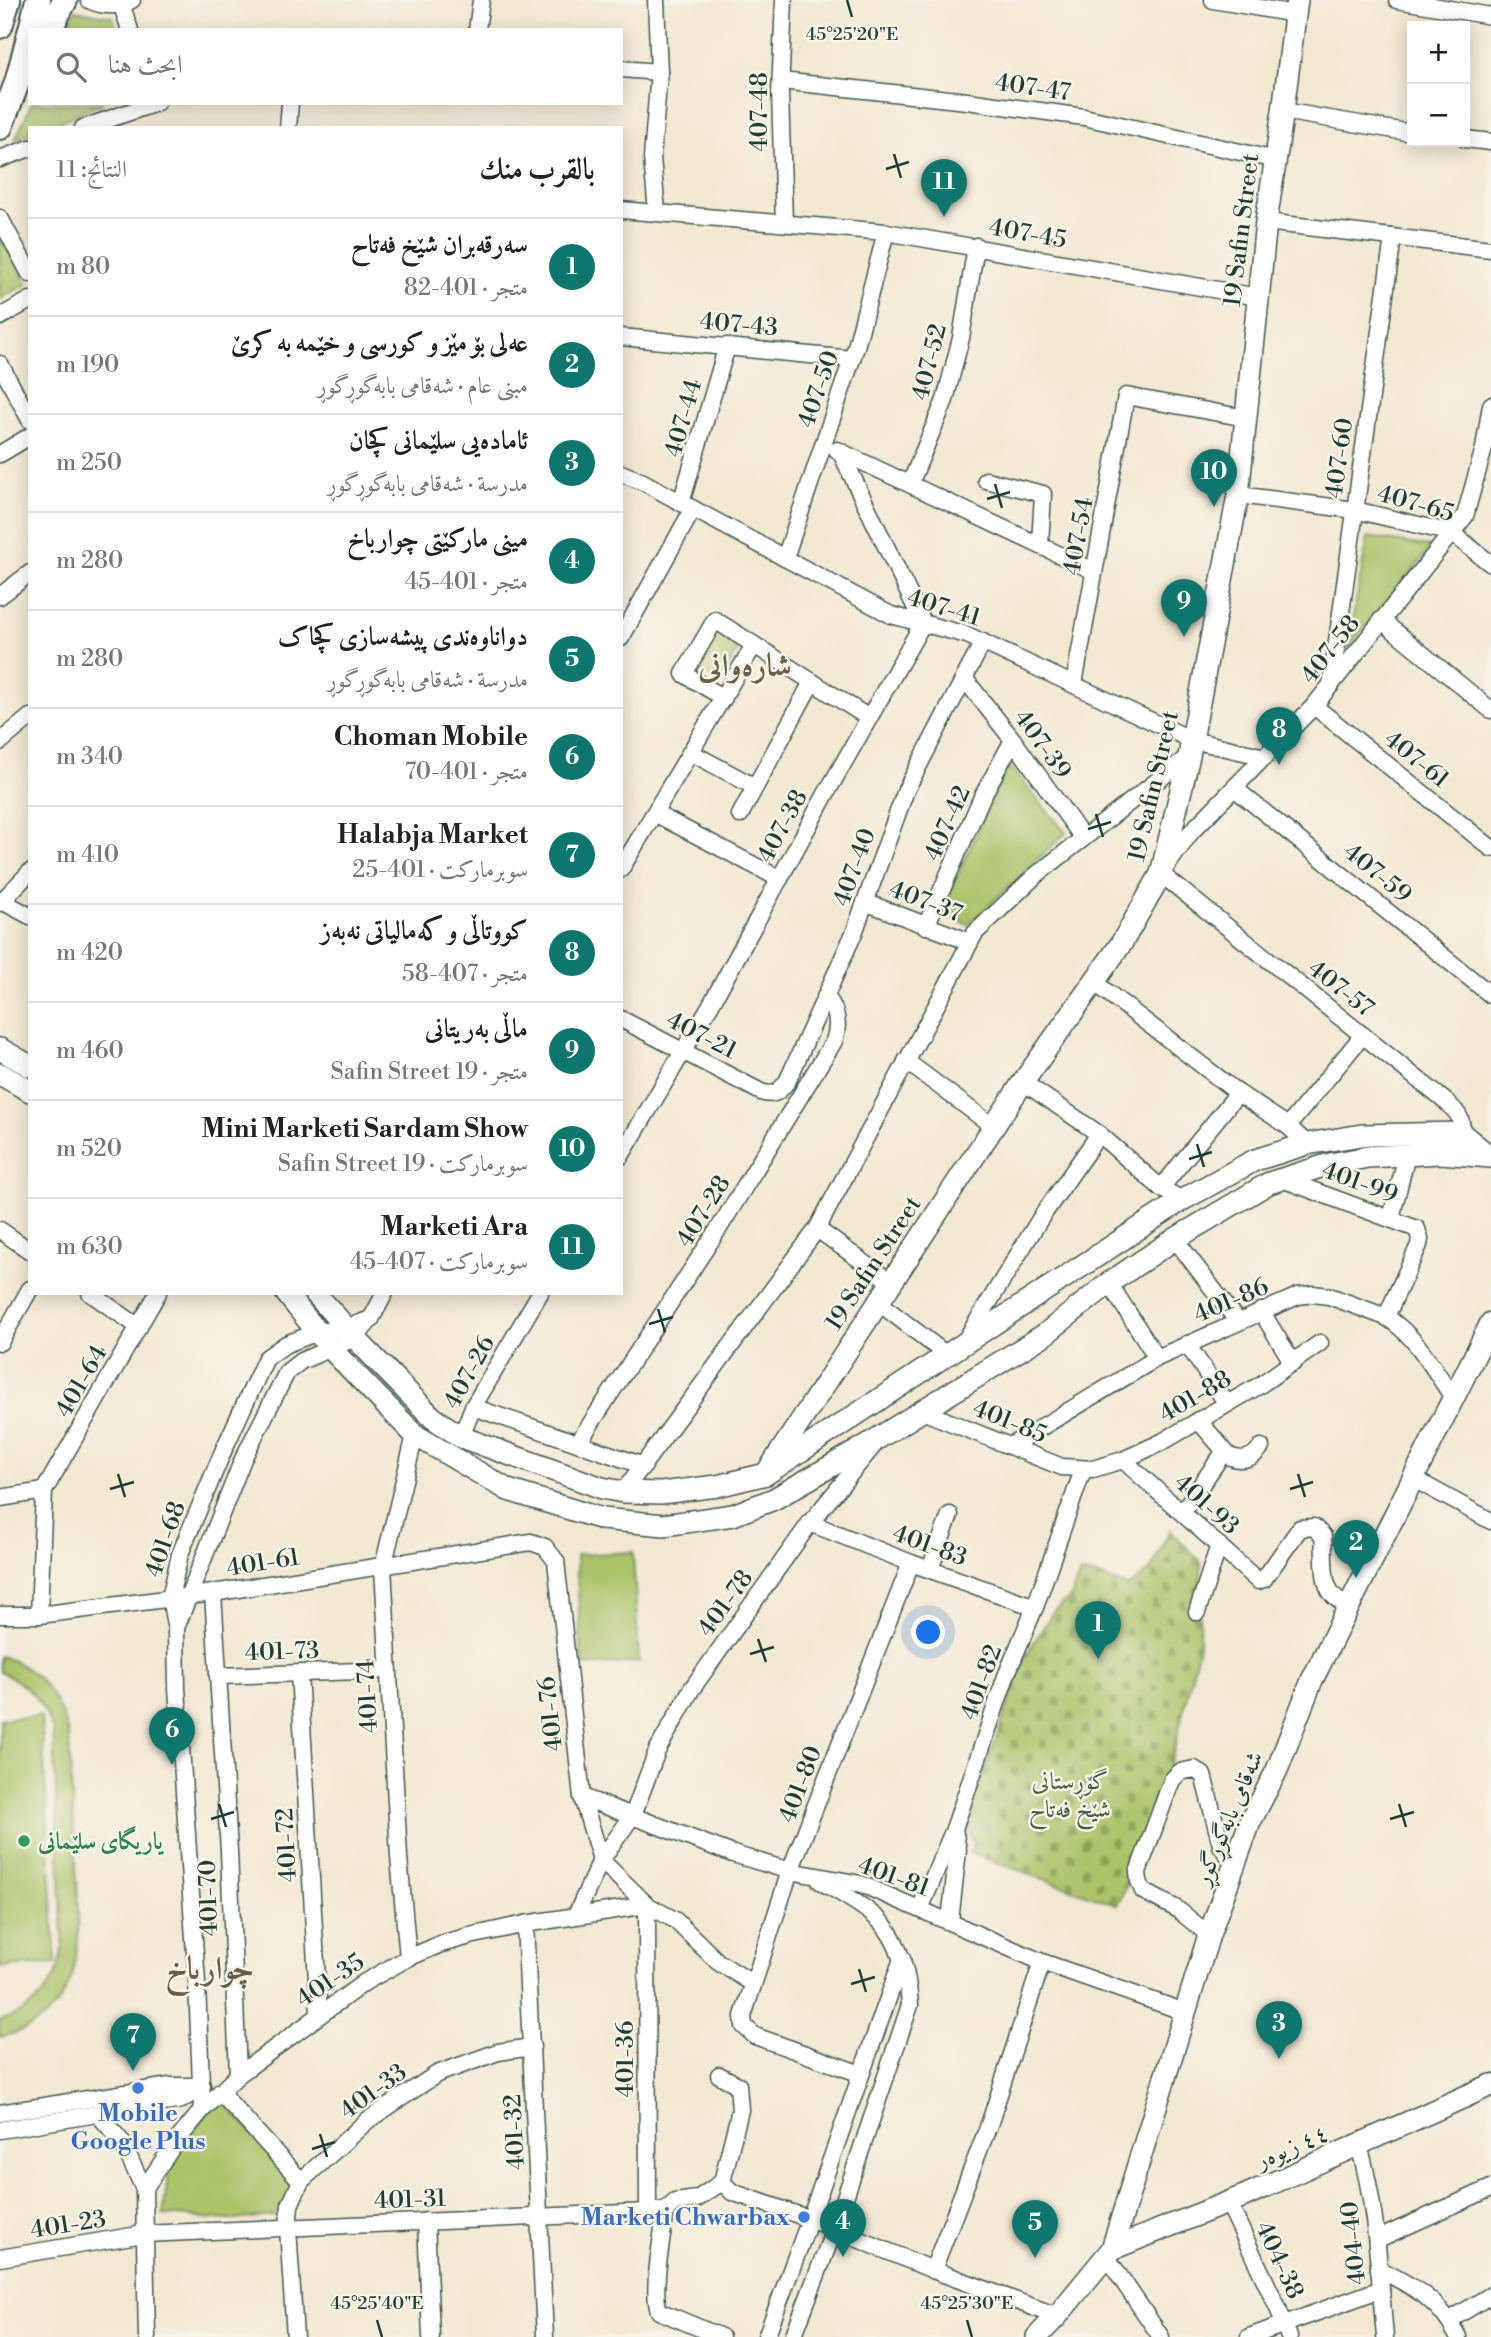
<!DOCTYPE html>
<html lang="ar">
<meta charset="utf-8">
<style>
body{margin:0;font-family:"Libre Bodoni",Amiri,serif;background:#f2f2f2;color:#222;direction:rtl}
.controls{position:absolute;right:21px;top:21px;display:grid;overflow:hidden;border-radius:0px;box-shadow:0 4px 18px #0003}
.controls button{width:63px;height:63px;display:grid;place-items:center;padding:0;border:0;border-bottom:2px solid #e0e0e0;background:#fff;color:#222;font:35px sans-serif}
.you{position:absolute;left:929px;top:1633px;width:24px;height:24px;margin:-18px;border:5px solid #fff;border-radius:50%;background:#1a73e8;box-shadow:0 0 0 10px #1a73e833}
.badge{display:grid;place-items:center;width:46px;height:46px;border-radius:50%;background:#0f766e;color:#fff;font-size:23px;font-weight:700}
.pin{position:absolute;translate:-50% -58px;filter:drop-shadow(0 2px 4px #0008)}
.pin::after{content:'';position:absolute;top:37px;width:24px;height:21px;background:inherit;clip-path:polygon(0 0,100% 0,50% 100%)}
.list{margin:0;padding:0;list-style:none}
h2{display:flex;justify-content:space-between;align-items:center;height:91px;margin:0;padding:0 28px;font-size:30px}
h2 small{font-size:23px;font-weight:400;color:#767676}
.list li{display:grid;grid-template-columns:46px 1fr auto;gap:21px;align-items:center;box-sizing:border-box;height:98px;padding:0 28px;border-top:2px solid #e0e0e0}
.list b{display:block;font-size:26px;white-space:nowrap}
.list p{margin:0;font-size:23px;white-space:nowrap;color:#767676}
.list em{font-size:23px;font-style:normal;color:#767676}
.icon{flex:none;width:38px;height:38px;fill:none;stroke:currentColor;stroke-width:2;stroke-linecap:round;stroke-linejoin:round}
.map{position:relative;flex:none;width:1491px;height:2337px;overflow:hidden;direction:ltr}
.search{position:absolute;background:#fff;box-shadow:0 4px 18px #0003;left:28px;top:28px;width:595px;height:77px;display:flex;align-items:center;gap:18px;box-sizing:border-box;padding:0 24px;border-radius:0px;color:#767676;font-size:26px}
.panel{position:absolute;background:#fff;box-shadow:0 4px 18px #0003;left:28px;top:126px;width:595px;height:1169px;border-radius:0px;direction:rtl}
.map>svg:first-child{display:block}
</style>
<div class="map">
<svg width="1491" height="2337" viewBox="0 0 1491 2337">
<defs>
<pattern id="cemetery-stones" width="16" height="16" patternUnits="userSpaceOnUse" patternTransform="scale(1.75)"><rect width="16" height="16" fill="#aac369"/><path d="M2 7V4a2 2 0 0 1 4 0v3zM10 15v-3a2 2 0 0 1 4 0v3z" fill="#8aa057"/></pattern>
</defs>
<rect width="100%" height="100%" fill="#f7f3e8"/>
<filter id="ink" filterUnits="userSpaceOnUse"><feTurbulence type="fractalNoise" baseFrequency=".0143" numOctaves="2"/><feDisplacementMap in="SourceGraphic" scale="14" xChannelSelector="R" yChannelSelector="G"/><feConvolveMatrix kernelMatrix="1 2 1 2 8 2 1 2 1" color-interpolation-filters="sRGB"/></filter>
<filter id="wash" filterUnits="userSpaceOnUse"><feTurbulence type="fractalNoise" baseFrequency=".00686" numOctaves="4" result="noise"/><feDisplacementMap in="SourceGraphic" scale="28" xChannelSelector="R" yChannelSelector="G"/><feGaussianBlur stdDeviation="1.57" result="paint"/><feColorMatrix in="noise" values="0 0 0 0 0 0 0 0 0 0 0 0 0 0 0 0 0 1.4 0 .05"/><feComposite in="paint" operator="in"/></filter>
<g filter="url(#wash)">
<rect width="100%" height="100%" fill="#f3e8d2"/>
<polygon fill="url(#cemetery-stones)" stroke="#64804e" stroke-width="2" points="1170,1530 1201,1562 1199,1646 1173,1754 1150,1838 1117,1905 970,1853 973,1844 966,1823 1025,1657 1053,1612 1071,1597 1080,1573 1102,1577 1127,1587 1150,1571"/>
<g fill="#aac369" stroke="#64804e" stroke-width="2">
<polygon points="75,10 112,17 117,30 66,30"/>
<polygon points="32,103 103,103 45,128 30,128 30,134 15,140"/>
<polygon points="0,232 27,284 0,299"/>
<polygon points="1368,537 1432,547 1347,649"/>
<polygon points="716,632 741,645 719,683 695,669"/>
<polygon points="1008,764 1066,833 968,925 941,912"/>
<polygon points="633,1552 639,1662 582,1666 576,1555"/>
<path d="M0 1656C39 1668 61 1700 69 1738 71 1779 73 1820 76 1861 79 1933 92 2018 0 2037V2020C39 2010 62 1979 63 1939L53 1730C43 1702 28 1684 0 1672Z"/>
<polygon points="41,1716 56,1964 0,1967 0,1719"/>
<polygon points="220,2098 297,2181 283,2215 231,2220 163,2215 170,2160"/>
</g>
</g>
<g filter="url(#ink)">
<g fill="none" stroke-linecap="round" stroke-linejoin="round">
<defs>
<g id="street">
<path d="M89 0C102 7 119 7 132 0"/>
<polyline points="656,0 659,72 652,158 657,212"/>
<polyline points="784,0 780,93 784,223"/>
<polyline points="1213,0 1295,14"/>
<polyline points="1397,0 1491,16"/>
<polyline points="122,6 130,30"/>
<polyline points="477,30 481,0"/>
<polyline points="621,69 659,72"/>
<polyline points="781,81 967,101 1084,117 1276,160"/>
<polyline points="1283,111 1412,133"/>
<polyline points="83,128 156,103"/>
<polyline points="288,128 290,103"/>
<polyline points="1465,139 1491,142"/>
<polyline points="0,159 30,148"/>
<polyline points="621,210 886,232 1258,297"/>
<polyline points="0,218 30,274"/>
<polyline points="1266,222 1491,249"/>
<polyline points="0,317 30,300"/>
<polyline points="621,337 852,359"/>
<polyline points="0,364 30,420"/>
<polyline points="837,450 1094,571"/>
<polyline points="0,454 30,436"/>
<polyline points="621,473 643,482 891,615 967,635 1192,740 1265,757"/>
<polyline points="986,480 1043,494 1040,545"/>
<polyline points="910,484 945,400 961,338 976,246"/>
<polyline points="1238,495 1355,510 1452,533 1491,564"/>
<polyline points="681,503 727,346"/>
<polyline points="785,558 856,347 886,232"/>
<polyline points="0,596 30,573"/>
<polyline points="1381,620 1491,710"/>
<polyline points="621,638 693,509"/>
<polyline points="964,678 1013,740 1083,838"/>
<polyline points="1074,684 1126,396 1246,418"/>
<polyline points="1331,685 1393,237"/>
<polyline points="724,698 684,674 715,620 869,718"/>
<polyline points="1314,706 1491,848"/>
<polyline points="0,742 30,717"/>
<polyline points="692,753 755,787"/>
<polyline points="1234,788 1491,995"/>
<polyline points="656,814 780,879"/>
<polyline points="740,815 812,682"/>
<polyline points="621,869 754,645"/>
<polyline points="0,900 30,916"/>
<polyline points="865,902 970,942"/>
<polyline points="0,903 30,872"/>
<polyline points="926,926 982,797 1013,740"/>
<polyline points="1094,982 1238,1093 1288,1126 1307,1144"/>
<path d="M621 1019 761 1092C775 1097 780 1091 788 1080L854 933 906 790 983 642"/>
<polyline points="906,1061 994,1127"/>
<polyline points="1023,1082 1099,1134 1161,1188 1182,1200"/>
<polyline points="1288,1126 1363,1035"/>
<path d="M1460 1144C1463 1120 1463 1117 1445 1101L1161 874 1191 832 1314 706 1465 516 1484 448 1491 405"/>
<polyline points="621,1156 710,1006 827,792 923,623 840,451"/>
<polyline points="1282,1179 1417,1229 1420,1239 1419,1245 1386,1317"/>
<polyline points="1161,1188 1238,1093"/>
<polyline points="1391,1218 1407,1155"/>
<polyline points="817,1229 891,1282"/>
<polyline points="0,1230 30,1251"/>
<polyline points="1175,1239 1238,1322"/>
<polyline points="1109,1283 1157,1358"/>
<polyline points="90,1293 139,1327"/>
<polyline points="878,1302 948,1356"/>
<polyline points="1261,1311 1293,1363"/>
<polyline points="965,1341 1040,1219 1099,1134"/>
<polyline points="0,1342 30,1289"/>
<polyline points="1187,1344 1227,1404"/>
<polyline points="473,1407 644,1466"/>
<polyline points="922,1411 1062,1467 1093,1469 1123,1460 1162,1442 1260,1385 1320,1343"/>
<path d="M1198 1420 1229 1456C1242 1462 1253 1459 1261 1447"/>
<polyline points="461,1437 473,1407 540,1293"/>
<path d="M578 1443 721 1225 834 1041C840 1024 837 1010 826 996"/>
<path d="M1010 1446 1157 1358 1298 1296 1313 1294 1329 1296 1386 1317C1417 1336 1434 1370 1454 1399"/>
<path d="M1123 1460 1258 1581 1264 1579 1300 1528 1314 1527 1323 1536C1326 1562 1317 1598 1351 1605"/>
<polyline points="1414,1479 1491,1521"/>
<polyline points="623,1492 817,1229 975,933 1035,876 1189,756"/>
<polyline points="0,1498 44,1491"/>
<polyline points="1182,1512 1224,1452"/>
<polyline points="810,1523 911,1563 1035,1607"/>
<polyline points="930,1569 950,1515"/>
<polyline points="213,1593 229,1851 238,2075"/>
<polyline points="1197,1612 1219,1545"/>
<polyline points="0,1615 39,1615 213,1593 531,1542 545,1547 556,1561 582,1797 601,1860 647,1905 675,1920 718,1962 752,1983"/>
<polyline points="39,1615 44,1491 158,1293"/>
<polyline points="176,1628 243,1459 287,1372 301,1361 355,1338 371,1319 385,1293"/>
<polyline points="299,1673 319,2014"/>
<polyline points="218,1676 389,1670"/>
<polyline points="582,1797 733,1854 790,1871 861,1884 1042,1962 1185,2012"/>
<polyline points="920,1909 954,1829 1006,1676 1035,1607 1083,1470"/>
<polyline points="576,1915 601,1860 633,1815 657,1751 691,1690 810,1523 874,1445"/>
<polyline points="950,1921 958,1850 954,1829"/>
<polyline points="525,1924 545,2337"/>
<polyline points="1209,1935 1177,1909 1143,1891 1139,1881 1138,1872 1172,1780 1180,1772 1194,1769 1203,1775 1221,1845 1226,1853 1237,1857"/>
<polyline points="408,1958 399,1857 383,1567 415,1435"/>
<polyline points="861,2074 755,2036 744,2026 743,2016 790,1871 911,1563"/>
<polyline points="719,2075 738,2085 740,2110 722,2182"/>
<polyline points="220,2092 301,2181"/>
<polyline points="202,2110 197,1983 177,1688 176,1630 170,1598 180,1554 224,1449 266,1358 286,1344 318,1332 346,1328 371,1319"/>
<polyline points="0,2113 170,2086 202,2086"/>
<polyline points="98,2114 122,2142 144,2189"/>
<polyline points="0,2130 182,2100 202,2086"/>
<path d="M1359 2145C1377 2208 1379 2272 1385 2337"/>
<polyline points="1228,2202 1278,2308 1289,2337"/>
<path d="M666 2210C663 2233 651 2291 659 2311L721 2337"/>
<polyline points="426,2221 431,2337"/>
<polyline points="1378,2239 1491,2188"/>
<polyline points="1106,2256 1161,2337"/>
<polyline points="0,2258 144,2234 648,2212 666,2210 675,2202 697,2199 722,2182 732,2192 810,2219 933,2270 1057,2316"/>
<path d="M1379 2269C1414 2287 1440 2300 1458 2337"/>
<polyline points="933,2270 990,2122 1042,1962"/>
<polyline points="1450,2320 1491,2295"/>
<polyline points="147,2337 144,2189 175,2143 202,2110 238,2075 365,1982 408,1958 441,1944 470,1936 525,1924 647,1905 648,2212"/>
<polyline points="295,2337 288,2228 290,2205 301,2181 368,2120 437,2074 498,2052 532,2047"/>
<polyline points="766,2337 810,2219 902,1959"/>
<path d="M793 2337 834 2230 910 2005C908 1977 900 1940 879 1920 862 1904 840 1893 820 1881"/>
<polyline points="1249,2337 1381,2289"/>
</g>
<g id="secondary">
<polyline points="0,1049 30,1066"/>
<polyline points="0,1074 30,1091"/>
<polyline points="286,1293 331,1349 415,1435 508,1490 602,1519 664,1525 733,1515 774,1499 864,1447 1044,1335 1109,1283 1175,1239 1269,1183 1330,1164 1368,1157 1441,1153 1491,1157"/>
<polyline points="315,1293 355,1338 432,1417 461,1437 602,1488 623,1492 661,1493 717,1486 766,1474 1182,1200 1255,1160 1307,1144 1362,1135 1461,1133 1489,1156"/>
<polyline points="766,1474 1023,1082 1121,944 1161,874 1189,756 1238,495 1266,222 1283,111 1297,0"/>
<polyline points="1112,2249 1244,2196 1491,2085"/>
<polyline points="1037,2337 1057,2316 1112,2249 1209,1935 1250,1822 1277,1770 1312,1680 1491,1323"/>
</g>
<g id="primary">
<polyline points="0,26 8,0"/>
<polyline points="31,30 38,0"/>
<polyline points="49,30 65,0"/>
<polyline points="0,127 17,83 30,33"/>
</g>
</defs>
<use href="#street" stroke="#3f574c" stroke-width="19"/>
<use href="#secondary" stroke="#3f574c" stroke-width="24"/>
<use href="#primary" stroke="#3f574c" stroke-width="28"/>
<use href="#street" stroke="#fff" stroke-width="16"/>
<use href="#secondary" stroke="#fff" stroke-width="21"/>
<use href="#primary" stroke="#fff" stroke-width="24"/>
</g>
</g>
<path fill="none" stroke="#1f3d34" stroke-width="2.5" d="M847 0 852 17M894 154 901 178M886 169 909 162M995 484 1002 508M987 499 1010 492M1096 814 1103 837M1088 829 1111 822M1197 1144 1204 1167M1189 1159 1212 1152M658 1309 665 1332M649 1324 673 1317M118 1474 125 1497M1298 1474 1305 1497M110 1489 134 1482M1290 1489 1313 1482M758 1639 766 1662M750 1654 774 1647M219 1804 226 1827M1399 1804 1406 1827M211 1819 234 1812M1390 1819 1414 1812M859 1969 866 1992M851 1984 875 1977M320 2134 327 2157M312 2149 335 2142M377 2320 382 2337M967 2320 972 2337"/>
<circle fill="#2e9e5b" stroke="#f7f3e8" stroke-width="2.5" cx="24" cy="1841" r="7"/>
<g fill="#3f7fe0" stroke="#f7f3e8" stroke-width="2.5">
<circle cx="138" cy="2088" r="7"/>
<circle cx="804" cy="2217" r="7"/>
</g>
<g text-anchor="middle" stroke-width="5" stroke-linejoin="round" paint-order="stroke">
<g font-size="24" fill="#1f3d34" stroke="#f7f3e8">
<text transform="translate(1033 87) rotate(8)" y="8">407-47</text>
<text transform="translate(759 112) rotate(-90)" y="8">407-48</text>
<text transform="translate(1241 230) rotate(-83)" y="8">19 Safin Street</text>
<text transform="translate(1028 233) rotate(10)" y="8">407-45</text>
<text transform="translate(739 324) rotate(5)" y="8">407-43</text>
<text transform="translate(929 362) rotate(-76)" y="8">407-52</text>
<text transform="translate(818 389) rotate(-71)" y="8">407-50</text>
<text transform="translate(683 418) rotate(-74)" y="8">407-44</text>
<text transform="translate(1339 458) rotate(-82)" y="8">407-60</text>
<text transform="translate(1416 503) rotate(16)" y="8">407-65</text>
<text transform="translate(1078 536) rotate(-80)" y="8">407-54</text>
<text transform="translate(944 607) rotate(17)" y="8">407-41</text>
<text transform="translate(1330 649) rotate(-52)" y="8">407-58</text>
<text transform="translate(1043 744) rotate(54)" y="8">407-39</text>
<text transform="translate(1417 759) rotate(39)" y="8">407-61</text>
<text transform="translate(1153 786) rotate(-77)" y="8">19 Safin Street</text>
<text transform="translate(947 823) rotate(-66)" y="8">407-42</text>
<text transform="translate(782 826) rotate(-62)" y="8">407-38</text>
<text transform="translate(854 867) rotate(-70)" y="8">407-40</text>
<text transform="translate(1378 873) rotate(39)" y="8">407-59</text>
<text transform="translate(926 901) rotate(21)" y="8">407-37</text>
<text transform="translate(1341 988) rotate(38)" y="8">407-57</text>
<text transform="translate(702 1035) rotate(27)" y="8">407-21</text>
<text transform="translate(1360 1182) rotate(20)" y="8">401-99</text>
<text transform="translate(703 1211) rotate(-58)" y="8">407-28</text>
<text transform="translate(873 1263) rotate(-57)" y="8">19 Safin Street</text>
<text transform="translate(1231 1300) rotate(-23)" y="8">401-86</text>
<text transform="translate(469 1372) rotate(-61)" y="8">407-26</text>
<text transform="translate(81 1381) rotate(-60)" y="8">401-64</text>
<text transform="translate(1195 1396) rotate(-30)" y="8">401-88</text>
<text transform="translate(1010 1421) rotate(22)" y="8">401-85</text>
<text transform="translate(1207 1504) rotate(42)" y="8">401-93</text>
<text transform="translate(165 1539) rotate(-71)" y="8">401-68</text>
<text transform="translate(930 1545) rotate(20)" y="8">401-83</text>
<text transform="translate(263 1562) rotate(-9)" y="8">401-61</text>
<text transform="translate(725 1603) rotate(-54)" y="8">401-78</text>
<text transform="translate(282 1651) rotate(-2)" y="8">401-73</text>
<text transform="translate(981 1682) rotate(-70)" y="8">401-82</text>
<text transform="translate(367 1696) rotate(-93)" y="8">401-74</text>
<text transform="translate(550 1714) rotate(-96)" y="8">401-76</text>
<text transform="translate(800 1784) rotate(-69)" y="8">401-80</text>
<text transform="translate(1228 1818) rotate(-67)" y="8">شەقامی بابەگوڕگوڕ</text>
<text transform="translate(286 1845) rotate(-93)" y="8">401-72</text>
<text transform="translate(894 1876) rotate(20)" y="8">401-81</text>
<text transform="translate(208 1898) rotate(-92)" y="8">401-70</text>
<text transform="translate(330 1980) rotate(-34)" y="8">401-35</text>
<text transform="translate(625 2059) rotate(-90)" y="8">401-36</text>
<text transform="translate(373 2091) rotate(-36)" y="8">401-33</text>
<text transform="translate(514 2132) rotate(-93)" y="8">401-32</text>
<text transform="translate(1292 2146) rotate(-24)" y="8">٤٤ زیوەر</text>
<text transform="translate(410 2199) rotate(-2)" y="8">401-31</text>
<text transform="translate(68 2224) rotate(-9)" y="8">401-23</text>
<text transform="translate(1353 2243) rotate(-96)" y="8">404-40</text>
<text transform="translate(1280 2260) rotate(65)" y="8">404-38</text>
</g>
<g font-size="24" fill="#425e41" stroke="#f7f3e8">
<text x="1070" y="1789">گۆڕستانی<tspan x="1070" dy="28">شێخ فەتاح</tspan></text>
</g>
<g font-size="24" font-weight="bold" fill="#27864d" stroke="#f7f3e8" text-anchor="start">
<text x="38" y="1849">یاریگای سلێمانی</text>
</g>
<g font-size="24" font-weight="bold" fill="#366cbe" stroke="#f7f3e8">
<text x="138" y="2121">Mobile<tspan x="138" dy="28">Google Plus</tspan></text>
<text x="790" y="2225" text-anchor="end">Marketi Chwarbax</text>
</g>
<g font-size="32" font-weight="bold" fill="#666148" stroke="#f7f3e8">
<text x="745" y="676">شارەوانی</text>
<text x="210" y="1979">چوارباخ</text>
</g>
</g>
<g font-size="18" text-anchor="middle" fill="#1f3d34" stroke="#f7f3e8" stroke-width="5" stroke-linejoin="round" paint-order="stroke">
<text x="852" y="40">45°25'20"E</text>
<text x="377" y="2309">45°25'40"E</text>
<text x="967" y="2309">45°25'30"E</text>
</g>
</svg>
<div class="controls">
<button>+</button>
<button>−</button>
</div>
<div class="you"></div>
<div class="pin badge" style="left:1098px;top:1659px">1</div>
<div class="pin badge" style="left:1356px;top:1578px">2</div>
<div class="pin badge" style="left:1279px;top:2059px">3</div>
<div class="pin badge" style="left:843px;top:2257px">4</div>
<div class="pin badge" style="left:1035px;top:2258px">5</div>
<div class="pin badge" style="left:172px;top:1765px">6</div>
<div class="pin badge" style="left:133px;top:2071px">7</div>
<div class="pin badge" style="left:1279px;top:765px">8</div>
<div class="pin badge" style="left:1184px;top:637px">9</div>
<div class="pin badge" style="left:1214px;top:507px">10</div>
<div class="pin badge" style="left:944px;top:217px">11</div>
<div class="search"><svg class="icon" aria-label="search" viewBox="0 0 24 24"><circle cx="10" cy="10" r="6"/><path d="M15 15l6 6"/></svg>ابحث هنا</div>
<section class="panel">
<h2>بالقرب منك<small>النتائج: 11</small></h2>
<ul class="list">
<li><span class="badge">1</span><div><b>سەرقەبران شێخ فەتاح</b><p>متجر · 401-82</p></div><em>80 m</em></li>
<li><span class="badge">2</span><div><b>عەلی بۆ مێز و کورسی و خێمە بە کرێ</b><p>مبنى عام · شەقامی بابەگوڕگوڕ</p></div><em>190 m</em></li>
<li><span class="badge">3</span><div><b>ئامادەیی سلێمانی کچان</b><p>مدرسة · شەقامی بابەگوڕگوڕ</p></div><em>250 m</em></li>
<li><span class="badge">4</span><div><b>مینی مارکێتی چوارباخ</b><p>متجر · 401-45</p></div><em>280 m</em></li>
<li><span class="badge">5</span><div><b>دواناوەندی پیشەسازی کچاک</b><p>مدرسة · شەقامی بابەگوڕگوڕ</p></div><em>280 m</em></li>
<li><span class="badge">6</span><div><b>Choman Mobile</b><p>متجر · 401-70</p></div><em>340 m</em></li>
<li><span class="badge">7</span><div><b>Halabja Market</b><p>سوبرماركت · 401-25</p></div><em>410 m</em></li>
<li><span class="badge">8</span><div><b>کووتاڵی و کەمالیاتی نەبەز</b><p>متجر · 407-58</p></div><em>420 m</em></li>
<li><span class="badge">9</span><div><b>ماڵی بەریتانی</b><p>متجر · 19 Safin Street</p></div><em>460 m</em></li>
<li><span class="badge">10</span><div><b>Mini Marketi Sardam Show</b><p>سوبرماركت · 19 Safin Street</p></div><em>520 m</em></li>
<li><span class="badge">11</span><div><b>Marketi Ara</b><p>سوبرماركت · 407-45</p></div><em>630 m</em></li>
</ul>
</section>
</div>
